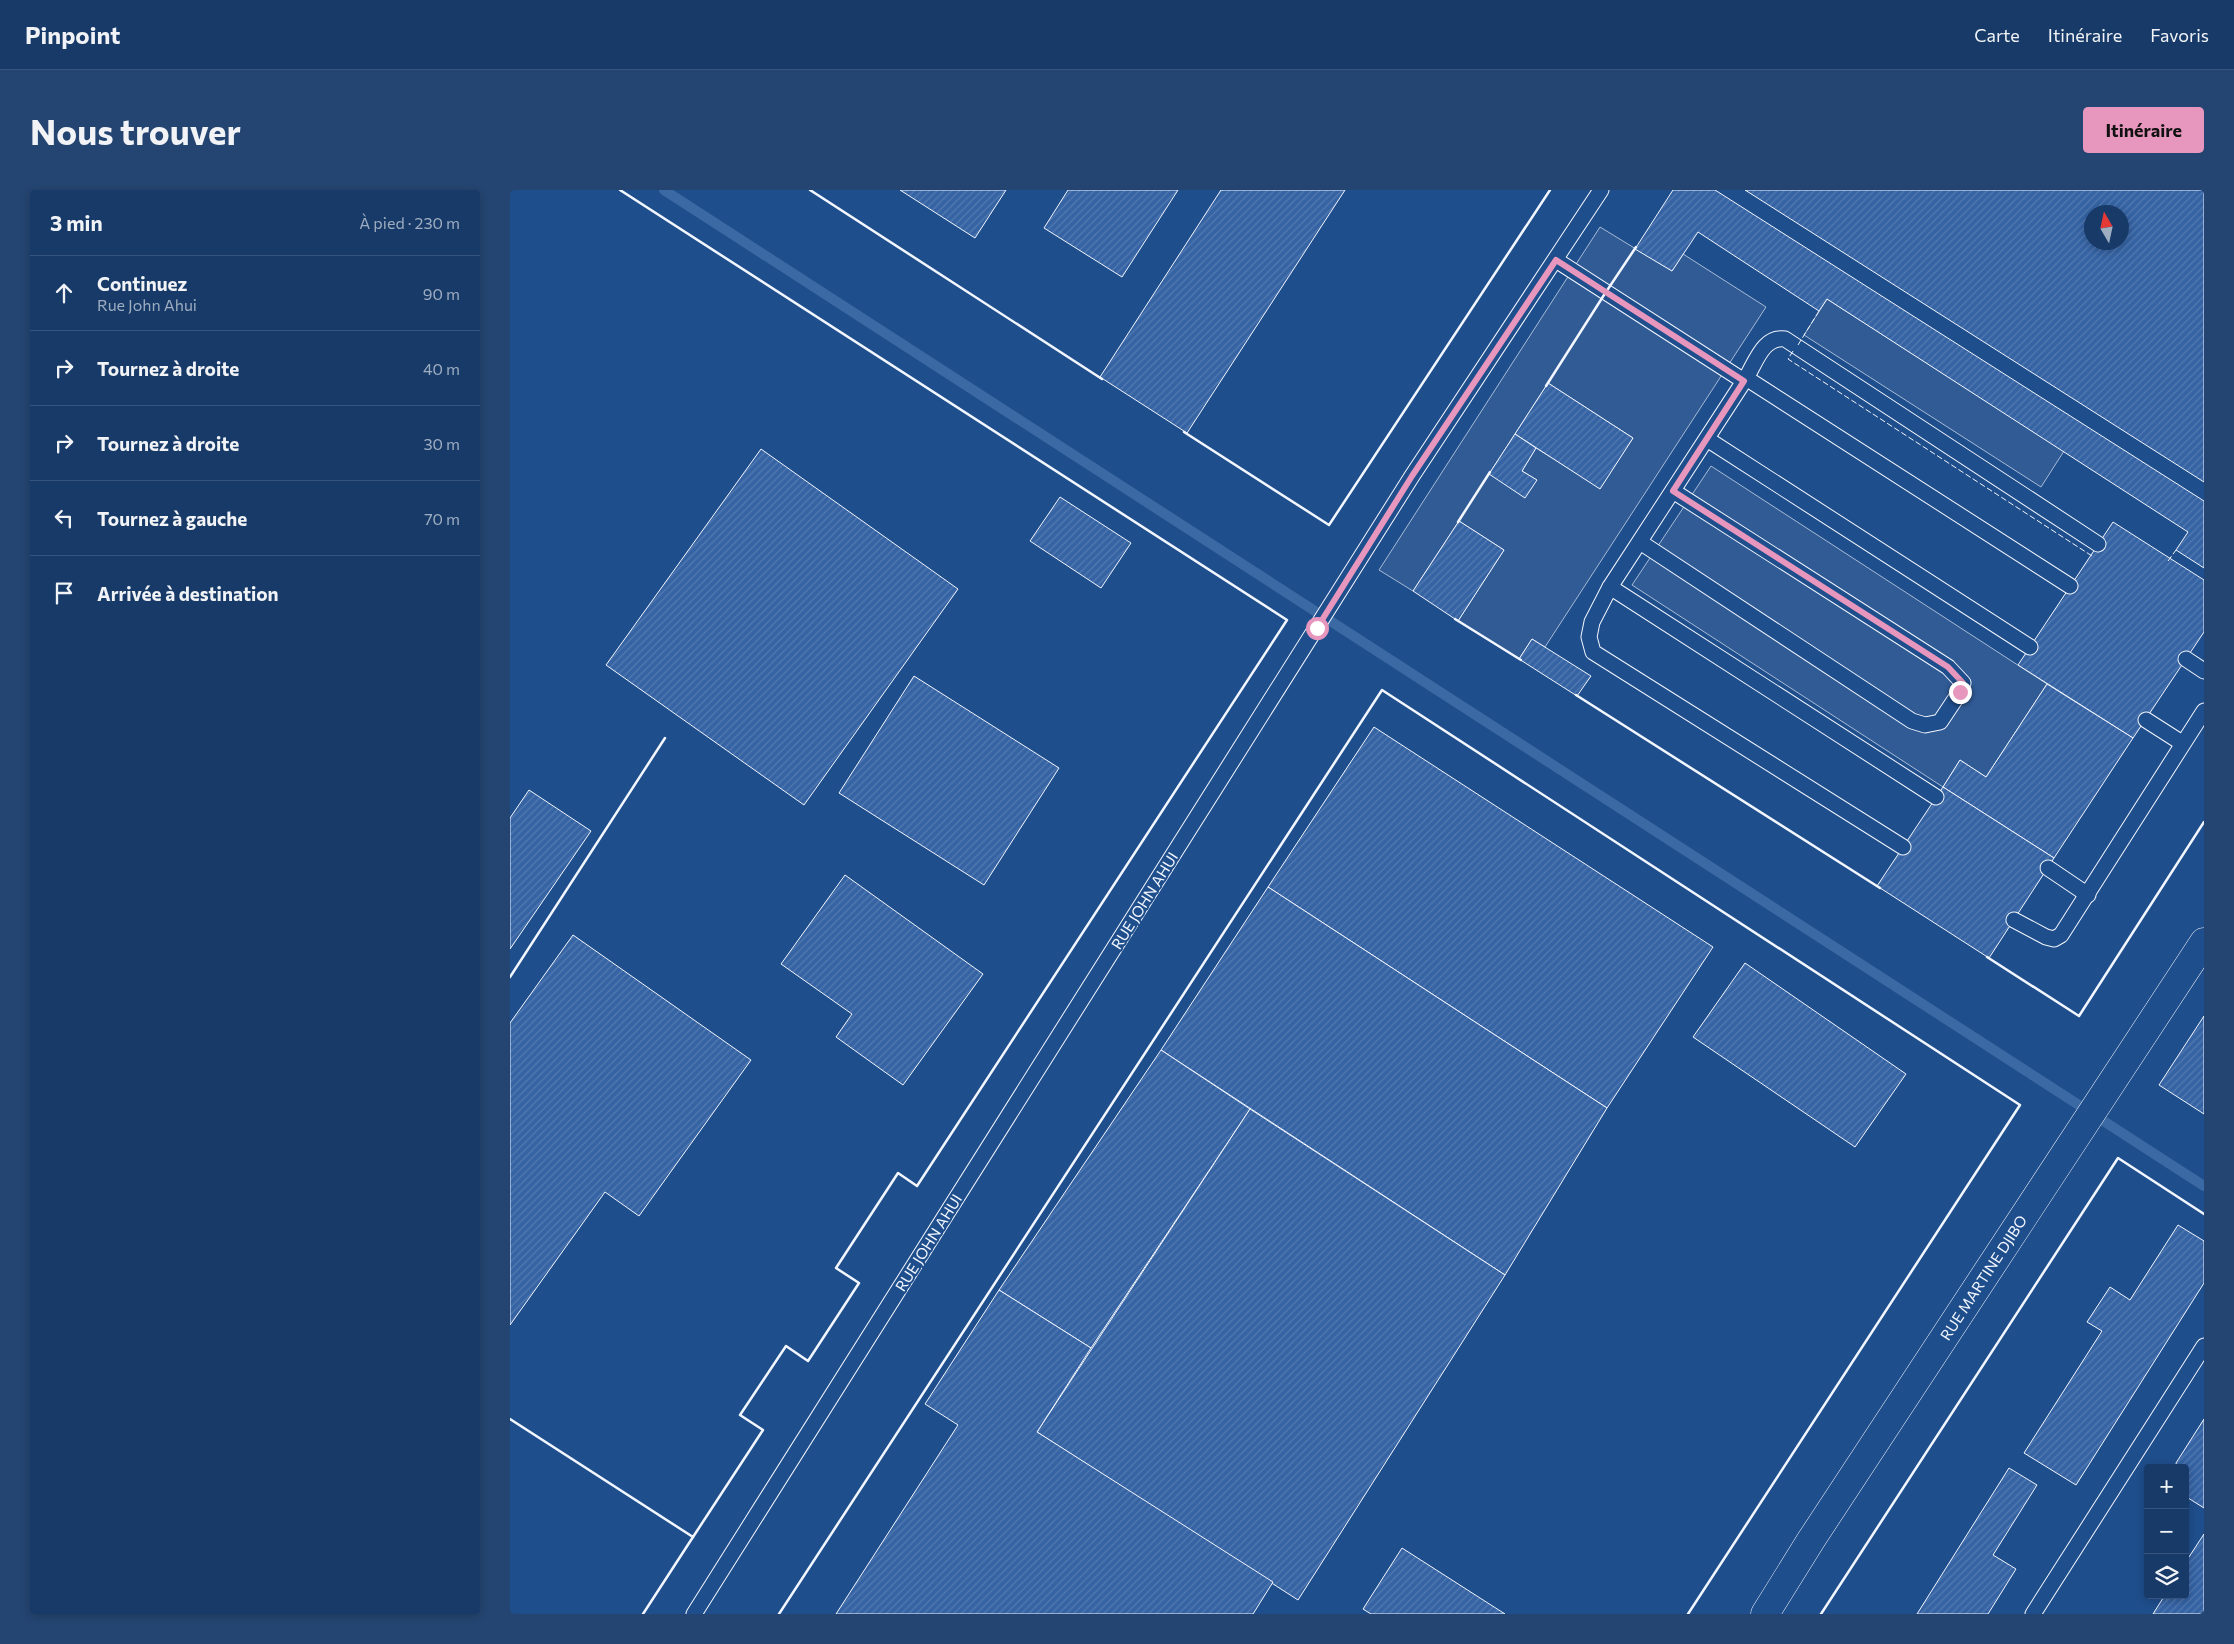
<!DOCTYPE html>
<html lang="fr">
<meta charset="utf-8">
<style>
body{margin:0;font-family:Commissioner,sans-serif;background:#244571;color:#f1f3f6}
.controls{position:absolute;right:15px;bottom:15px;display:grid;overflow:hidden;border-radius:5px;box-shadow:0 2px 8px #0003}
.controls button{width:45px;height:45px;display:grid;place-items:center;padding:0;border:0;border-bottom:1px solid #36547d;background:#173a69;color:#f1f3f6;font:25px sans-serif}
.compass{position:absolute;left:1574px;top:15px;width:45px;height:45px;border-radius:50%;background:#173a69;box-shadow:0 2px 8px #0003;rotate:351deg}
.stop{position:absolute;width:15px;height:15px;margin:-11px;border:4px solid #e797bd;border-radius:50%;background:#fff}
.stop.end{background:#e797bd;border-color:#fff;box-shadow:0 1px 5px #0008}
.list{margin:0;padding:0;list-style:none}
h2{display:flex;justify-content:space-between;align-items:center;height:65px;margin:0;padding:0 20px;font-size:21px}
h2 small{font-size:16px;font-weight:400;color:#9eadc0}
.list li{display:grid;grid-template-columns:32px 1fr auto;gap:15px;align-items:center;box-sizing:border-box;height:75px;padding:0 20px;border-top:1px solid #36547d}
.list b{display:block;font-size:19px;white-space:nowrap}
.list p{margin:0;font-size:16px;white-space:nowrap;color:#9eadc0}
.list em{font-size:16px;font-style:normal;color:#9eadc0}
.icon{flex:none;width:28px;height:28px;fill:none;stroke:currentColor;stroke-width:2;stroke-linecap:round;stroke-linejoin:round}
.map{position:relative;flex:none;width:1694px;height:1424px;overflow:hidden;border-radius:5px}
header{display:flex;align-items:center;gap:30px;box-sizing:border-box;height:70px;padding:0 25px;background:#173a69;border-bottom:1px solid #36547d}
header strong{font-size:24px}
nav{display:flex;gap:28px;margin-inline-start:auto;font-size:18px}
.intro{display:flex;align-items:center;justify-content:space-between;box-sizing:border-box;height:120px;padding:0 30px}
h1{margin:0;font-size:35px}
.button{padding:12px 22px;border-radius:5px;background:#e797bd;color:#111;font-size:18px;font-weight:700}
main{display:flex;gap:30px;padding:0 30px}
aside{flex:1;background:#173a69;border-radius:5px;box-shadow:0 2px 8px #0003}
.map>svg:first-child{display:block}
</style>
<header>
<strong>Pinpoint</strong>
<nav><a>Carte</a><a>Itinéraire</a><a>Favoris</a></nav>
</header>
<div class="intro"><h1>Nous trouver</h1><a class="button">Itinéraire</a></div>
<main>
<aside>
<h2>3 min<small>À pied · 230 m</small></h2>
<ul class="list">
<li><svg class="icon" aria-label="ahead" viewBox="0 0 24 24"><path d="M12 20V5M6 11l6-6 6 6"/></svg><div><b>Continuez</b><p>Rue John Ahui</p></div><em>90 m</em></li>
<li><svg class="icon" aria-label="right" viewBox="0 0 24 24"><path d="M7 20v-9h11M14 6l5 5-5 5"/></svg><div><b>Tournez à droite</b></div><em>40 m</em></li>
<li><svg class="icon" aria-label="right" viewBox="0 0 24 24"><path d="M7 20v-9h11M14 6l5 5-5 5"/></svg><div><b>Tournez à droite</b></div><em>30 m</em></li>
<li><svg class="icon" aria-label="left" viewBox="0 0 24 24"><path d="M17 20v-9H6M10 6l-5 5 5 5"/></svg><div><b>Tournez à gauche</b></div><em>70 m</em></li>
<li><svg class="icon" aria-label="arrive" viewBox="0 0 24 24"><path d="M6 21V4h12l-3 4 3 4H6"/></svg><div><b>Arrivée à destination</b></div></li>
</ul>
</aside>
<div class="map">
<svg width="1694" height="1424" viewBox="0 0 1694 1424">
<defs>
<pattern id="building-hatch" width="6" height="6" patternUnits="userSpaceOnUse" patternTransform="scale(1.25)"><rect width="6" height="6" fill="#3563a3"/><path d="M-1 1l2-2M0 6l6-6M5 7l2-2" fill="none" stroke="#537ab1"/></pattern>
</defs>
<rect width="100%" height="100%" fill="#1f4e8c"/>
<g fill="#305b95" stroke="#a8bbd7" fill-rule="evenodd">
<path d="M1090 37 1162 81 1173 64 1256 117 1035 457 1022 449 1009 469 948 431 994 360 949 331 903 401 869 380ZM1038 193 1123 248 1090 298 1026 258 1012 281 1027 290 979 284Z"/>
<polygon points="1317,109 1554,261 1531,297 1294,145"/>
<polygon points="1201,276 1537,494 1476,587 1450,570 1433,597 1122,395"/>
</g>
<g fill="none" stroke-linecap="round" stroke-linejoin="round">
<polyline stroke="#3b69a3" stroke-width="10" points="154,0 1694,996"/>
</g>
<g fill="url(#building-hatch)" stroke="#f2f6ff" fill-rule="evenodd">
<polygon points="390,0 496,0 465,48"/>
<polygon points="558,0 668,0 612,87 534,38"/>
<polygon points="711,0 835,0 677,243 590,187"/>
<polygon points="1163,0 1205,0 1694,311 1694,378 1666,360 1678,342 1317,109 1309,121 1188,42 1162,81 1125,59"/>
<path d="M1235 0H1694V292ZM1582 22H1612V52H1582Z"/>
<polygon points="1038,193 1123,248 1090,299 1005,244"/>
<polygon points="1005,244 1026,258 1012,281 1027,290 1015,308 979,284"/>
<polygon points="251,259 448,399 294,615 96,475"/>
<polygon points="550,307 621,353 591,398 520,351"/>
<polygon points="949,331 994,360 948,431 903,401"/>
<polygon points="1603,332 1694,390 1694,442 1623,548 1508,475"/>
<polygon points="1022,449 1081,486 1067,506 1009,469"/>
<polygon points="404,486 549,578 474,695 329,603"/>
<polygon points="1537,494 1623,548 1544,668 1433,597 1450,570 1476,587"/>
<polygon points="864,537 1203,757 1097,918 758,697"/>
<polygon points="1433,597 1544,668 1479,768 1367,696"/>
<polygon points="19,600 81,641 0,759 0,628"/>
<polygon points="335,685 473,784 393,895 326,847 342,824 271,774"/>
<polygon points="758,697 1097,918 995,1085 651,860"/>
<polygon points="63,745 241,870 129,1026 95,1002 0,1135 0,833"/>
<polygon points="1235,773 1396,884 1345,957 1183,847"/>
<polygon points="1694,826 1694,924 1649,895"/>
<polygon points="651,860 740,919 581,1158 489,1100"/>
<polygon points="740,919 995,1085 788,1410 527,1242"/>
<polygon points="1668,1035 1694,1051 1694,1093 1566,1295 1514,1263 1592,1141 1577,1132 1600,1097 1620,1110"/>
<polygon points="489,1100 581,1158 527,1242 763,1392 743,1424 326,1424 448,1235 415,1214"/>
<polygon points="1694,1229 1694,1318 1675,1306 1675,1278 1667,1278 1666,1273"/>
<polygon points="1499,1278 1527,1295 1483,1365 1506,1379 1478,1424 1407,1424"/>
<polygon points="1694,1344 1694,1424 1643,1424 1655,1405 1675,1405 1675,1373"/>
<polygon points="892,1358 995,1424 861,1424 853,1419"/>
</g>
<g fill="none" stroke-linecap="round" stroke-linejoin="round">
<defs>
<g id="service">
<polyline points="1046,70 1234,191"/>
<polyline points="1236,188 1560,396"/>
<polyline points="1197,249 1520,457"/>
<polyline points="1130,352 1402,531 1415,535 1430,532 1450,502 1453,493 1438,477 1163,301"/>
<polyline points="1100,397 1426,607"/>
<polyline points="1676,469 1694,481"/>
<polyline points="1636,530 1672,553"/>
<path d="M1393 657 1083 462 1079 447 1082 432 1100 397 1236 188C1246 172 1253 146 1275 149L1588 354"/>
<polyline points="1538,678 1578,705"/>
<polyline points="1504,730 1536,747 1544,749 1551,745 1694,521"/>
<polyline points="184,1424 902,286 1091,0"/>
<polyline points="1523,1424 1694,1156"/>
</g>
<polyline id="minor" points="1255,1424 1301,1350 1694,752"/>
</defs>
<use href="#service" stroke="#f2f6ff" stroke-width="17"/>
<use href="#minor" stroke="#f2f6ff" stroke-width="29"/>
<use href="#service" stroke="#1f4e8c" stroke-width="15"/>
<use href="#minor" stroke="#1f4e8c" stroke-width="28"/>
<g stroke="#f2f6ff" stroke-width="1" stroke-dasharray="6 2.5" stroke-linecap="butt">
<polyline points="1288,155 1309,121"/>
<polyline points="1283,161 1278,169 1582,366"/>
<polyline points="1658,371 1666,360"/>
</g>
<g stroke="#f2f6ff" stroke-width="2.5">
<polyline points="300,0 592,189"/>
<polyline points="1098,99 1126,57"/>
<polyline points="1036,196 1094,105"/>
<polyline points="674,242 819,335 1040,0"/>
<polyline points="948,332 980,282"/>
<polyline points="945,429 1011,470"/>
<polyline points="1066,505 1370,698"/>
<polyline points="1477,767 1569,826 1694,632"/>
<polyline points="0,787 155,548"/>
<polyline points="0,1229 183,1347 253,1240 230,1225 276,1156 298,1171 349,1093 326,1078 388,983 407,996 777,430 110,0"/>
<polyline points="133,1424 183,1347"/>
<polyline points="269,1424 872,500 1510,915 1178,1424"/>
<polyline points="1311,1424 1608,968 1694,1024"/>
</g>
</g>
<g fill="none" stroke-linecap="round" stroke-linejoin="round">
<polyline stroke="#e797bd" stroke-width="6" points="807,438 902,286 1046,70 1234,191 1163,301 1438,477 1453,493 1450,502"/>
</g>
<g text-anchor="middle" stroke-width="4" stroke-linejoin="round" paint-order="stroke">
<g font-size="15" fill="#f2f6ff" stroke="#1f4e8c">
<text transform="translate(635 711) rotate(-58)" y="5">RUE JOHN AHUI</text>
<text transform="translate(419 1053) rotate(-58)" y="5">RUE JOHN AHUI</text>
<text transform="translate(1474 1088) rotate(-57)" y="5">RUE MARTINE DJIBO</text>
</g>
</g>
</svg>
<div class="controls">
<button>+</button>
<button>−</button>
<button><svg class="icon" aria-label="layers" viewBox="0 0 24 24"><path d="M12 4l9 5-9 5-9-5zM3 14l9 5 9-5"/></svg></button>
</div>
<svg class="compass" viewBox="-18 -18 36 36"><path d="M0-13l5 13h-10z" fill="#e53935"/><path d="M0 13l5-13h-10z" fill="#9eadc0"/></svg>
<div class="stop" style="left:807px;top:438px"></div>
<div class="stop end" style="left:1450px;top:502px"></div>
</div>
</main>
